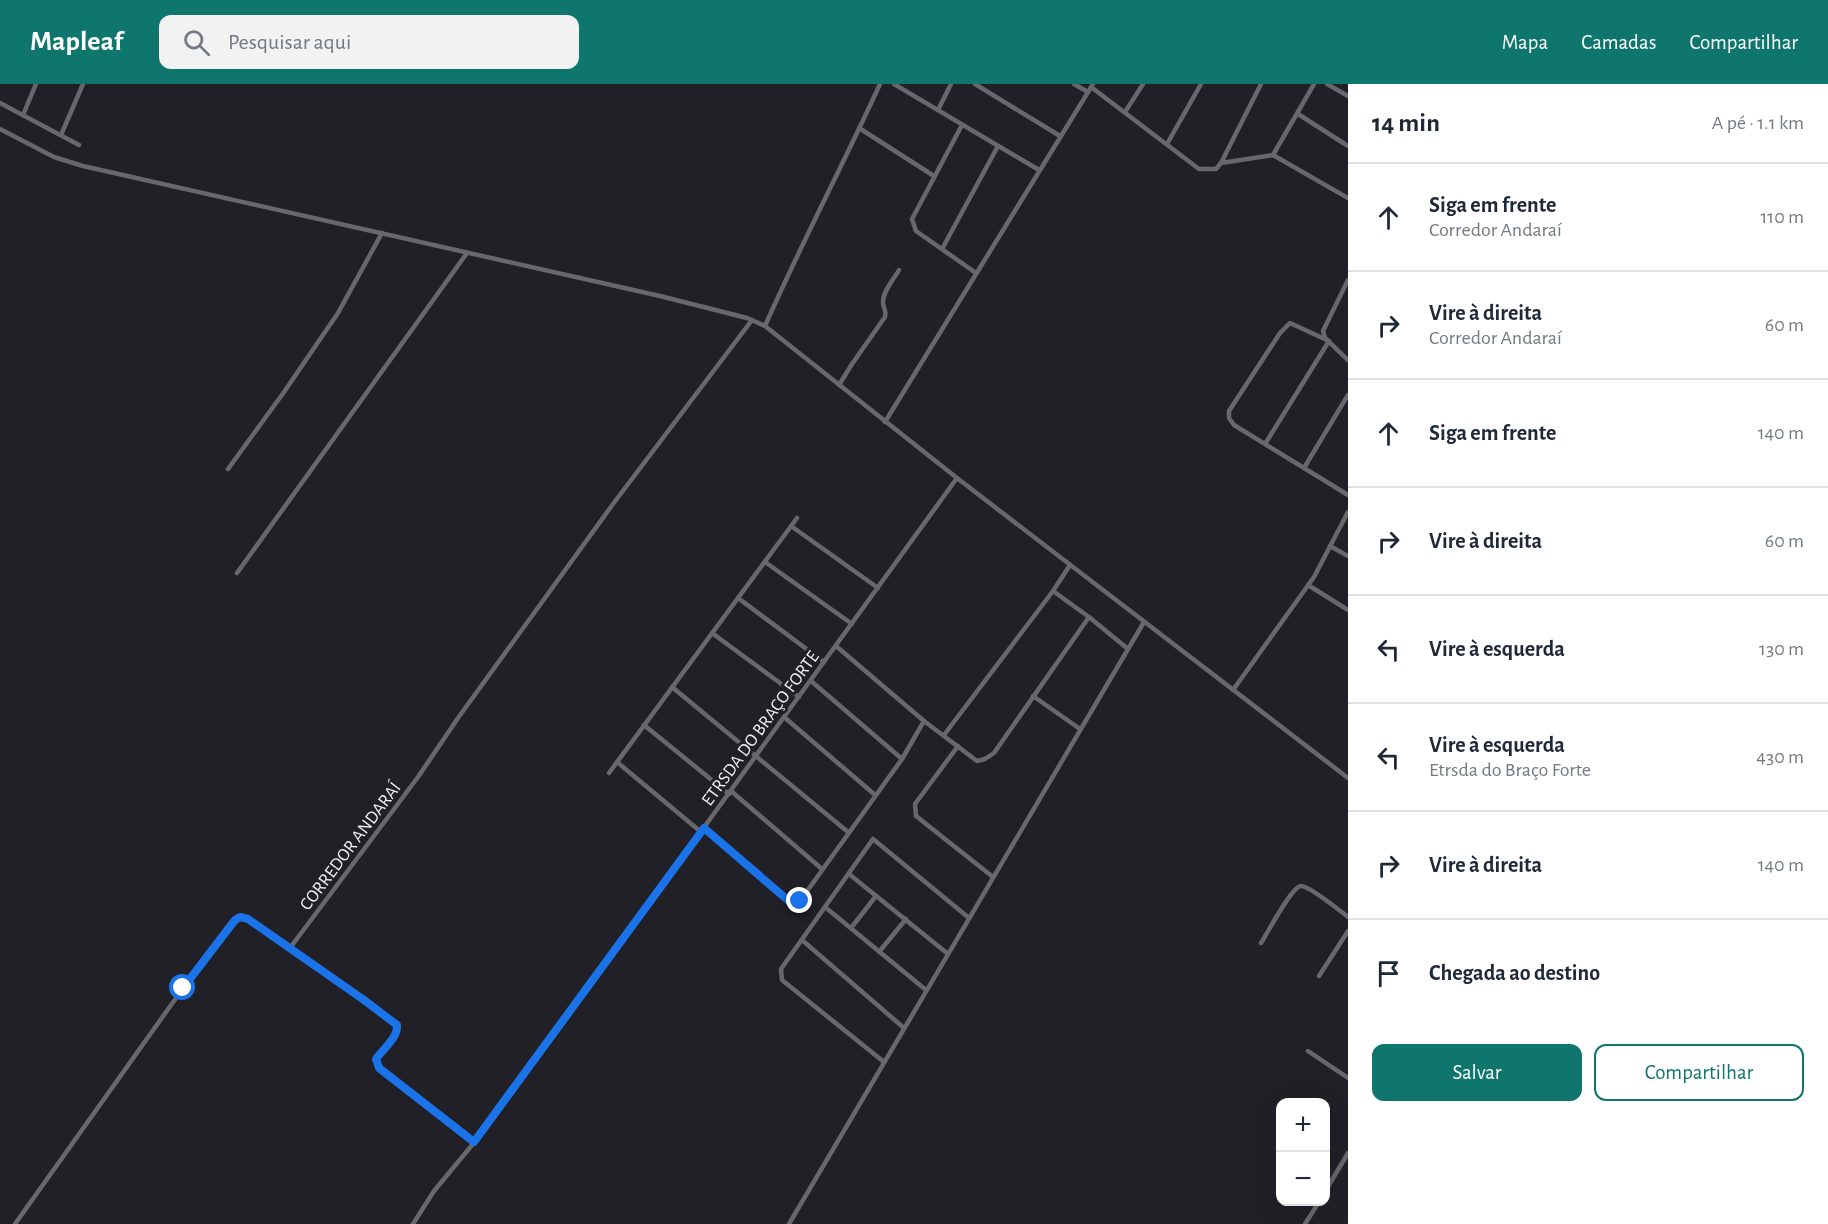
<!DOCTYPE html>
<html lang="pt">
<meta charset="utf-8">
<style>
body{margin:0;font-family:"Alegreya Sans",sans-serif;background:#f2f2f3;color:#1f2937}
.controls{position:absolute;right:18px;bottom:18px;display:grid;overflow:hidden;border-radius:12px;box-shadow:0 6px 24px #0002}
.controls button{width:54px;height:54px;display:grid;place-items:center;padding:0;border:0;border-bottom:2px solid #e0e1e3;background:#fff;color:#1f2937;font:30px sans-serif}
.stop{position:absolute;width:18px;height:18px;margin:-14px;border:4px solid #1a73e8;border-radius:50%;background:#fff}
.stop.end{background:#1a73e8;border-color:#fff;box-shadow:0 2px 6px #0008}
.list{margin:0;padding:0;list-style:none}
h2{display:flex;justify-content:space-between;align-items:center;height:78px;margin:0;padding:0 24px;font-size:26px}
h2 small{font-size:20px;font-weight:400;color:#747a83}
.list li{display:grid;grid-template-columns:39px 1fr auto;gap:18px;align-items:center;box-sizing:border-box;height:108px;padding:0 24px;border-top:2px solid #e0e1e3}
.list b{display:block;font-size:22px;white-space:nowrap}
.list p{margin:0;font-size:20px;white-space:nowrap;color:#747a83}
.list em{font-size:20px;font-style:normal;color:#747a83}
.actions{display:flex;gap:12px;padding:18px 24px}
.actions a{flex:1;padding:14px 0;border:2px solid #0f766e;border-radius:12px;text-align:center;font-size:21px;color:#0f766e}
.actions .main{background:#0f766e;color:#fff}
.icon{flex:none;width:33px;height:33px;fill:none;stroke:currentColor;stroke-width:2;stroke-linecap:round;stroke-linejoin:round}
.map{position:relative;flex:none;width:1348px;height:1140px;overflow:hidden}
header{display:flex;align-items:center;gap:36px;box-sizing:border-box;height:84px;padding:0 30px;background:#0f766e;color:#fff}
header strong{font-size:28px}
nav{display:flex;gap:33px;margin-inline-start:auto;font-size:21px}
.search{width:420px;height:54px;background:#f2f2f3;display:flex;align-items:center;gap:15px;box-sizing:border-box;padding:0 21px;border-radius:12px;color:#747a83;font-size:22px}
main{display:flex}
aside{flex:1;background:#fff}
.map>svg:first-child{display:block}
</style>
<header>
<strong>Mapleaf</strong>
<div class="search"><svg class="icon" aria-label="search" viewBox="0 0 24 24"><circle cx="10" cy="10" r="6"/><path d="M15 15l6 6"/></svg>Pesquisar aqui</div>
<nav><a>Mapa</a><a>Camadas</a><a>Compartilhar</a></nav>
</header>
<main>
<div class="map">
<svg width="1348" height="1140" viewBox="0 0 1348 1140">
<rect width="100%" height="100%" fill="#212027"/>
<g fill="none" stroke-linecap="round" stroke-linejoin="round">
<g stroke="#68686c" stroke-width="4.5">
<polyline points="894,0 1039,86"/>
<polyline points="975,0 1060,52"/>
<polyline points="1074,0 1088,8"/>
<polyline points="1327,0 1348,12"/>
<polyline points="1091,3 1199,85 1216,85 1221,79 1261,0"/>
<polyline points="0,19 79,61"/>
<polyline points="938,26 951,0"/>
<polyline points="1125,28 1143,0"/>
<polyline points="1298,30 1348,62"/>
<polyline points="23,31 36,0"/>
<polyline points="962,41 912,135 916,147 976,189"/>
<polyline points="859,44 934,92"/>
<polyline points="0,45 54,73 83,82 660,212 747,234 765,242 957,394 1348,694"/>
<polyline points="61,51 83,0"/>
<polyline points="1167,60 1201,0"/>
<polyline points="1273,71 1348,114"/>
<polyline points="1221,79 1273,71 1314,0"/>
<polyline points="942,165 998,62"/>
<polyline points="1348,196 1323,247 1325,254 1348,276"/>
<path d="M765 242C801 160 843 81 880 0"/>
<path d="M839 301 852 280 885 233C887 226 883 225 883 218 883 207 894 195 899 186"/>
<polyline points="885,338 1093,0"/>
<polyline points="1265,360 1329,257 1290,239 1280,249 1229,327 1229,334 1234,341 1348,411"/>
<polyline points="1304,384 1348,311"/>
<polyline points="228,385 284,308 338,229 382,149"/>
<polyline points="791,442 878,504"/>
<polyline points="1330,462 1348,472"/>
<polyline points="765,478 852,540"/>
<polyline points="237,489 467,169"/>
<polyline points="1308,501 1348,526"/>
<polyline points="1053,507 1089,533 1128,565"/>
<polyline points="738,514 824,578"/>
<polyline points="712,549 799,613"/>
<polyline points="811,597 902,675"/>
<polyline points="672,603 848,748"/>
<polyline points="1233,606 1314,493 1348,428"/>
<polyline points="1033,612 1080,645"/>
<polyline points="784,633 874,710"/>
<polyline points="924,637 977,677 985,675 994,669 1089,533"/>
<polyline points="644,641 729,710"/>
<polyline points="944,651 1053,507 1070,481"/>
<polyline points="958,662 915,720 916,732 993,793"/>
<polyline points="617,678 701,748"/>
<polyline points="609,689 797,434"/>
<polyline points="731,707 822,785"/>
<polyline points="704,744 790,818 800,817 902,675 924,637 836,562"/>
<polyline points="849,790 948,870"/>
<polyline points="825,823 926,906"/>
<polyline points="851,844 876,812"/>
<polyline points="802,856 904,944"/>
<path d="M1261 859C1267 850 1292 802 1301 802 1310 802 1340 827 1348 833"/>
<path d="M290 864 397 941C398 954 383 965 376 975L377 981 474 1057"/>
<polyline points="879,868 906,835"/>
<polyline points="1319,892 1348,847"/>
<polyline points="1308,967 1348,994"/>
<polyline points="884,978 782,896 781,885 873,755 969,834"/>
<polyline points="1326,1106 1348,1069"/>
<polyline points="15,1140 171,921 235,836 240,833 248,835 290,864 418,693 458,634 613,420 752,236"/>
<polyline points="413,1140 434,1107 487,1043 957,394"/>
<polyline points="789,1140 1144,538"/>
<polyline points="1305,1140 1319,1118"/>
</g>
</g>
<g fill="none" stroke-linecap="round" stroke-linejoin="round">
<path stroke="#1a73e8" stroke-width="8" d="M183 904 235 836 240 833 248 835 364 916 397 941C398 954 383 965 376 975L379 984 474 1058 704 744 790 818 800 817"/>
</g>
<g text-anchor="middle" stroke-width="6" stroke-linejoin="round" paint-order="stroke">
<g font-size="18" fill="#f1f0f5" stroke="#212027">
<text transform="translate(760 644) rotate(-54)" y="6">ETRSDA DO BRAÇO FORTE</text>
<text transform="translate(350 762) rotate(-53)" y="6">CORREDOR ANDARAÍ</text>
</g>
</g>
</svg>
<div class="controls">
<button>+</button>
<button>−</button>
</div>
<div class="stop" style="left:183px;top:904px"></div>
<div class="stop end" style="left:800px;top:817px"></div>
</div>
<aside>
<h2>14 min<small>A pé · 1.1 km</small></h2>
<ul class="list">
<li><svg class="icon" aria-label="ahead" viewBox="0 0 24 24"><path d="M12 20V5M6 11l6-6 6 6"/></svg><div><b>Siga em frente</b><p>Corredor Andaraí</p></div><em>110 m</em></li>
<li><svg class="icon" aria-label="right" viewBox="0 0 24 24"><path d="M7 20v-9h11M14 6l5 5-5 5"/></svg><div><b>Vire à direita</b><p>Corredor Andaraí</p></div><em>60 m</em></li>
<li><svg class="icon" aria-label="ahead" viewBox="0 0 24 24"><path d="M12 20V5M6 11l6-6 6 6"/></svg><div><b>Siga em frente</b></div><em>140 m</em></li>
<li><svg class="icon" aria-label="right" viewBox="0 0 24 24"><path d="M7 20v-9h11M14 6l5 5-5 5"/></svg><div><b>Vire à direita</b></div><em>60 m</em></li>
<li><svg class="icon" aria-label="left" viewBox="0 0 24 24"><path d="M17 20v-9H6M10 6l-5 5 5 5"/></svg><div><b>Vire à esquerda</b></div><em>130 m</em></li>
<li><svg class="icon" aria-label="left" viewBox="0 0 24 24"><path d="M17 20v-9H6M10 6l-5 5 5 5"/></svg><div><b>Vire à esquerda</b><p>Etrsda do Braço Forte</p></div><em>430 m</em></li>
<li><svg class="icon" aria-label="right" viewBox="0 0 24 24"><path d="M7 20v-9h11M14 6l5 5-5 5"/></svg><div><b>Vire à direita</b></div><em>140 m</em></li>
<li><svg class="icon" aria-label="arrive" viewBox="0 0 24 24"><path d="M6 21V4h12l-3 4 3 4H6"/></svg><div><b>Chegada ao destino</b></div></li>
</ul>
<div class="actions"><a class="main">Salvar</a><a>Compartilhar</a></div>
</aside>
</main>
